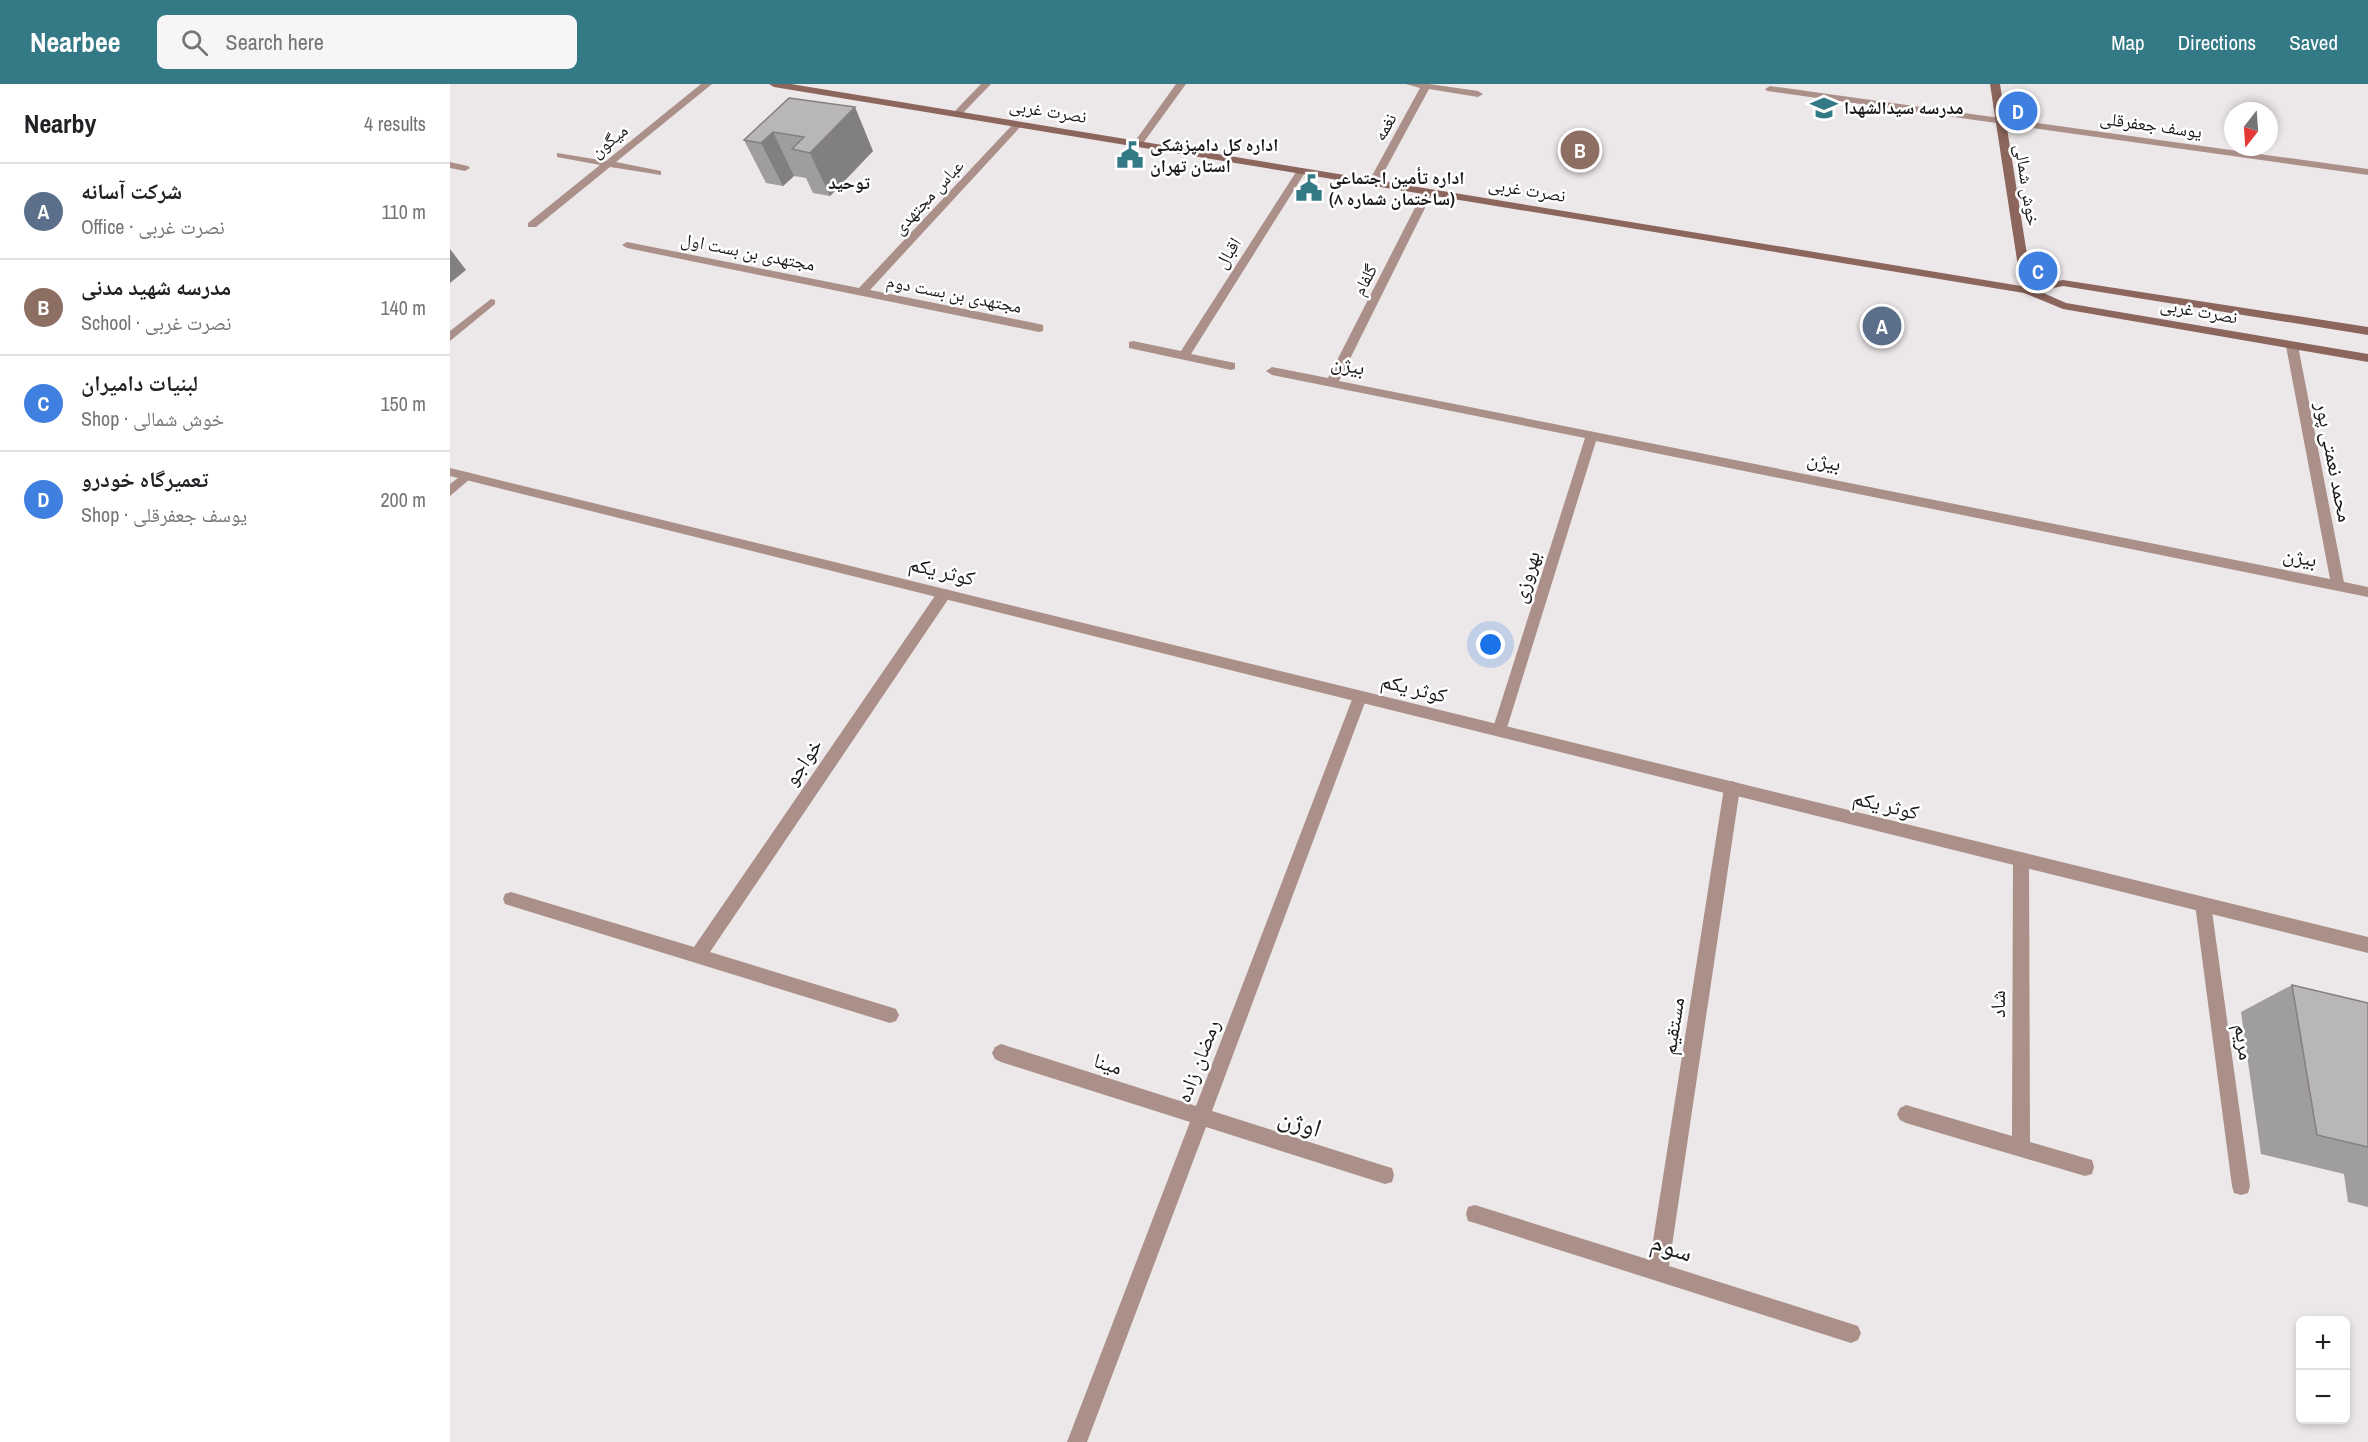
<!DOCTYPE html>
<meta charset="utf-8">
<style>
body{margin:0;font-family:"Archivo Narrow","Noto Naskh Arabic",sans-serif;background:#f6f6f6;color:#202124}
.controls{position:absolute;right:18px;bottom:18px;display:grid;overflow:hidden;border-radius:9px;box-shadow:0 3px 9px #0003}
.controls button{width:54px;height:54px;display:grid;place-items:center;padding:0;border:0;border-bottom:2px solid #e0e0e0;background:#fff;color:#202124;font:30px sans-serif}
.compass{position:absolute;left:1774px;top:18px;width:54px;height:54px;border-radius:50%;background:#fff;box-shadow:0 3px 9px #0003;rotate:197deg}
.you{position:absolute;left:1041px;top:561px;width:21px;height:21px;margin:-15px;border:4px solid #fff;border-radius:50%;background:#1a73e8;box-shadow:0 0 0 9px #1a73e833}
.badge{display:grid;place-items:center;width:39px;height:39px;border-radius:50%;background:#347a86;color:#fff;font-size:20px;font-weight:700}
.pin{position:absolute;translate:-50% -50%;border:3px solid #fff;box-shadow:0 2px 6px #0006}
.list{margin:0;padding:0;list-style:none}
h2{display:flex;justify-content:space-between;align-items:center;height:78px;margin:0;padding:0 24px;font-size:26px}
h2 small{font-size:20px;font-weight:400;color:#757577}
.list li{display:grid;grid-template-columns:39px 1fr auto;gap:18px;align-items:center;box-sizing:border-box;height:96px;padding:0 24px;border-top:2px solid #e0e0e0}
.list b{display:block;font-size:22px;white-space:nowrap}
.list p{margin:0;font-size:20px;white-space:nowrap;color:#757577}
.list em{font-size:20px;font-style:normal;color:#757577}
.icon{flex:none;width:33px;height:33px;fill:none;stroke:currentColor;stroke-width:2;stroke-linecap:round;stroke-linejoin:round}
.map{position:relative;flex:none;width:1918px;height:1358px;overflow:hidden}
header{display:flex;align-items:center;gap:36px;box-sizing:border-box;height:84px;padding:0 30px;background:#347a86;color:#fff}
header strong{font-size:28px}
nav{display:flex;gap:33px;margin-inline-start:auto;font-size:21px}
.search{width:420px;height:54px;background:#f6f6f6;display:flex;align-items:center;gap:15px;box-sizing:border-box;padding:0 21px;border-radius:9px;color:#757577;font-size:22px}
main{display:flex}
aside{flex:1;background:#fff}
.map>svg:first-child{display:block}
</style>
<header>
<strong>Nearbee</strong>
<div class="search"><svg class="icon" aria-label="search" viewBox="0 0 24 24"><circle cx="10" cy="10" r="6"/><path d="M15 15l6 6"/></svg>Search here</div>
<nav><a>Map</a><a>Directions</a><a>Saved</a></nav>
</header>
<main>
<aside>
<h2>Nearby<small>4 results</small></h2>
<ul class="list">
<li><span class="badge" style="background:#5c6f8a">A</span><div><b>شرکت آسانه</b><p>Office · نصرت غربی</p></div><em>110 m</em></li>
<li><span class="badge" style="background:#8d6e63">B</span><div><b>مدرسه شهید مدنی</b><p>School · نصرت غربی</p></div><em>140 m</em></li>
<li><span class="badge" style="background:#3f7fe0">C</span><div><b>لبنیات دامیران</b><p>Shop · خوش شمالی</p></div><em>150 m</em></li>
<li><span class="badge" style="background:#3f7fe0">D</span><div><b>تعمیرگاه خودرو</b><p>Shop · یوسف جعفرقلی</p></div><em>200 m</em></li>
</ul>
</aside>
<div class="map">
<svg width="1918" height="1358" viewBox="0 0 1918 1358">
<rect width="100%" height="100%" fill="#ece7e8"/>
<g fill="none" stroke-linecap="round" stroke-linejoin="round">
<g fill="#ab9089" fill-rule="evenodd">
<polygon points="251,0 262,0 166,78 211,87 211,91 160,83 86,143 78,143 78,139 150,81 107,73 107,69 156,77"/>
<polygon points="848,85 856,87 741,270 785,279 785,285 781,286 679,264 679,258 683,257 731,267"/>
<polygon points="41,215 45,216 45,220 0,257 0,247"/>
<polygon points="1571,768 1577,770 1579,775 1580,1058 1642,1076 1644,1083 1642,1090 1635,1092 1456,1039 1450,1036 1447,1030 1450,1024 1456,1021 1562,1052 1563,775 1565,770"/>
<polygon points="1753,813 1759,815 1761,820 1800,1102 1798,1109 1791,1111 1784,1109 1782,1102 1745,820 1747,815"/>
</g>
<g fill="#ab9089" fill-rule="evenodd">
<polygon points="531,0 541,0 510,32 504,32 504,28"/>
<polygon points="726,0 736,0 691,62 685,62 683,60"/>
<polygon points="956,0 979,0 1028,7 1033,10 1028,13 979,5 928,99 919,101 918,99 970,4"/>
<polygon points="1320,2 1918,85 1918,91 1317,7 1315,5"/>
<polygon points="565,38 573,40 420,206 589,240 593,241 593,247 589,248 177,164 172,161 177,158 409,204"/>
<polygon points="0,78 18,82 20,84 15,87 0,84"/>
<polygon points="978,105 983,108 889,297 1880,495 1836,262 1842,258 1848,262 1894,498 1918,503 1918,513 1146,357 1056,647 1054,651 1044,651 1042,647 1135,354 822,291 816,287 822,283 878,294 973,108"/>
<polygon points="16,388 20,389 22,392 20,395 0,412 0,400"/>
<polygon points="494,505 499,506 501,510 499,514 260,868 440,923 446,925 449,931 446,937 440,939 55,820 53,815 55,810 61,808 244,863 489,506"/>
<polygon points="910,607 915,609 917,613 762,1027 935,1082 942,1084 944,1091 942,1098 935,1100 756,1043 637,1358 617,1358 740,1038 551,978 545,975 542,969 545,963 551,960 746,1022 903,613 905,609"/>
<polygon points="1282,697 1287,699 1290,704 1219,1182 1408,1242 1411,1249 1408,1256 1401,1259 1025,1139 1018,1137 1016,1130 1018,1123 1025,1121 1200,1176 1274,704 1277,699"/>
</g>
<polygon fill="#ab9089" fill-rule="evenodd" points="0,384 1918,853 1918,869 0,392"/>
<polygon fill="#8c655c" fill-rule="evenodd" points="319,0 341,0 1571,202 1540,0 1550,0 1582,202 1613,196 1918,243 1918,251 1613,202 1589,207 1616,219 1918,270 1918,278 1613,225 1574,209 324,3"/>
</g>
<g fill="#9f9d9f">
<polygon points="339,14 423,67 380,112 363,109 356,94 344,92 333,102 316,99 294,56"/>
<polygon points="1842,901 1918,919 1918,1123 1898,1118 1894,1090 1811,1070 1791,928"/>
</g>
<g fill="#827f82">
<polygon points="405,23 423,67 380,112 360,69"/>
<polygon points="323,48 344,92 333,102 311,59"/>
<polygon points="0,165 16,186 0,199"/>
</g>
<g fill="#b9b6b9" stroke="#827f82" stroke-width="1.5">
<polygon points="339,14 405,23 360,69 342,65 354,53 323,48 311,59 294,56"/>
<polygon points="1842,901 1918,919 1918,1063 1867,1051"/>
</g>
<defs>
<symbol id="school-bare" viewBox="-9 -9 18 18"><path d="M0-5L7-2L0 1L-7-2ZM-4 1L0 2.5L4 1V4Q0 6-4 4Z" fill="#347a86" stroke="#fff" stroke-width="2.5" paint-order="stroke"/></symbol>
<symbol id="civic-bare" viewBox="-9 -9 18 18"><path d="M-.6-6.5H3V-4.5H.6V-3L4-1V1h2V6H-6V1h2V-1L-.6-3ZM-1.2 2.5V6h2.4V2.5Z" fill="#347a86" stroke="#fff" stroke-width="2.5" paint-order="stroke"/></symbol>
</defs>
<g fill-rule="evenodd">
<use href="#school-bare" x="1355" y="5" width="38" height="38"/>
<use href="#civic-bare" x="661" y="52" width="38" height="38"/>
<use href="#civic-bare" x="840" y="85" width="38" height="38"/>
</g>
<g text-anchor="middle" stroke-width="5" stroke-linejoin="round" paint-order="stroke">
<g font-size="18" font-weight="bold" fill="#1b191a" stroke="#fff" text-anchor="start">
<text x="1394" y="30">مدرسه سیدالشهدا</text>
<text x="700" y="67">اداره کل دامپزشکی<tspan x="700" dy="21">استان تهران</tspan></text>
<text x="879" y="100">اداره تأمین اجتماعی<tspan x="879" dy="21">(ساختمان شماره ۸)</tspan></text>
</g>
<g font-size="18" fill="#1b191a" stroke="#fff">
<text transform="translate(598 27) rotate(9)" y="6">نصرت غربی</text>
<text transform="translate(1701 41) rotate(8)" y="6">یوسف جعفرقلی</text>
<text transform="translate(935 43) rotate(-61)" y="6">نغمه</text>
<text transform="translate(159 57) rotate(-39)" y="6">میگون</text>
<text transform="translate(1577 101) rotate(81)" y="6">خوش شمالی</text>
<text transform="translate(1077 106) rotate(9)" y="6">نصرت غربی</text>
<text transform="translate(478 113) rotate(-47)" y="6">عباس مجتهدی</text>
<text transform="translate(298 168) rotate(11)" y="6">مجتهدی بن بست اول</text>
<text transform="translate(778 169) rotate(-58)" y="6">اقبال</text>
<text transform="translate(915 196) rotate(-63)" y="6">گلفام</text>
<text transform="translate(504 210) rotate(11)" y="6">مجتهدی بن بست دوم</text>
<text transform="translate(1749 227) rotate(10)" y="6">نصرت غربی</text>
</g>
<g font-size="18" font-weight="bold" fill="#1b191a" stroke="#fff">
<text x="399" y="105">توحید</text>
</g>
<g font-size="21" fill="#1b191a" stroke="#fff">
<text transform="translate(898 281) rotate(11)" y="7">بیژن</text>
<text transform="translate(1374 377) rotate(11)" y="7">بیژن</text>
<text transform="translate(1884 378) rotate(79)" y="7">محمد نعمتی پور</text>
<text transform="translate(1850 473) rotate(11)" y="7">بیژن</text>
<text transform="translate(492 487) rotate(14)" y="7">کوثر یکم</text>
<text transform="translate(1076 493) rotate(-73)" y="7">بهروزی</text>
<text transform="translate(964 604) rotate(14)" y="7">کوثر یکم</text>
<text transform="translate(353 678) rotate(-56)" y="7">خواجو</text>
<text transform="translate(1436 721) rotate(14)" y="7">کوثر یکم</text>
<text transform="translate(1548 920) rotate(-90)" y="7">شاد</text>
<text transform="translate(1223 942) rotate(-81)" y="7">مستقیم</text>
<text transform="translate(1794 958) rotate(82)" y="7">مریم</text>
<text transform="translate(748 977) rotate(-69)" y="7">رمضان زاده</text>
<text transform="translate(658 980) rotate(18)" y="7">مینا</text>
</g>
<g font-size="26" fill="#1b191a" stroke="#fff">
<text transform="translate(850 1038) rotate(18)" y="9">اوژن</text>
<text transform="translate(1222 1163) rotate(18)" y="9">سوم</text>
</g>
</g>
</svg>
<div class="controls">
<button>+</button>
<button>−</button>
</div>
<svg class="compass" viewBox="-18 -18 36 36"><path d="M0-13l5 13h-10z" fill="#e53935"/><path d="M0 13l5-13h-10z" fill="#757577"/></svg>
<div class="you"></div>
<div class="pin badge" style="left:1432px;top:242px;background:#5c6f8a">A</div>
<div class="pin badge" style="left:1130px;top:66px;background:#8d6e63">B</div>
<div class="pin badge" style="left:1588px;top:187px;background:#3f7fe0">C</div>
<div class="pin badge" style="left:1568px;top:27px;background:#3f7fe0">D</div>
</div>
</main>
